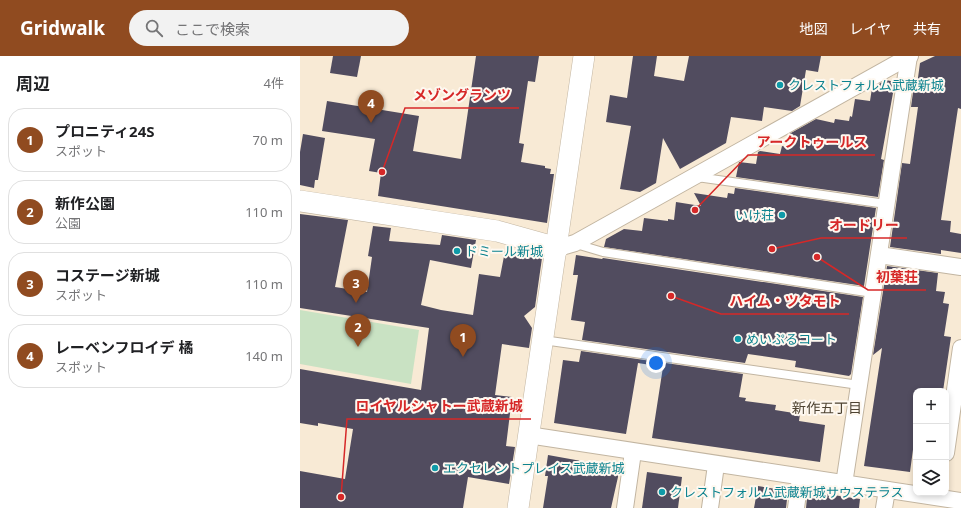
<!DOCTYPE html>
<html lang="ja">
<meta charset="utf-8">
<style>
body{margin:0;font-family:"Noto Sans","Noto Sans JP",sans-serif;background:#f2f2f2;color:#202124}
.controls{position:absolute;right:12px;bottom:12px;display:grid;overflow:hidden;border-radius:8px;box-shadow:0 2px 6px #0003}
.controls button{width:36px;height:36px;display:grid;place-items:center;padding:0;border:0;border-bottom:1px solid #e0e0e0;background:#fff;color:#202124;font:20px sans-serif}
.you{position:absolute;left:356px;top:307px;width:14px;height:14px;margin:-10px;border:3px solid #fff;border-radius:50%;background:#1a73e8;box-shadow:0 0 0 6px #1a73e833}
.badge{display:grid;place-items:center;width:26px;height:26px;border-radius:50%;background:#904b20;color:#fff;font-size:13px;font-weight:700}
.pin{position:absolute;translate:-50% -33px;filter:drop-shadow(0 1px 2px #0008)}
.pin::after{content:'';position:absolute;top:21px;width:14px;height:12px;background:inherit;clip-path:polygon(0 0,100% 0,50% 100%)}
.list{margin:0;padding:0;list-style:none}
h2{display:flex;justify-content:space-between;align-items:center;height:52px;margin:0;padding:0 16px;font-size:17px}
h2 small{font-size:13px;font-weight:400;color:#757577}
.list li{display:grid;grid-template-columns:26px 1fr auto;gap:12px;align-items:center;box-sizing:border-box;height:64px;margin:0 8px 8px;padding:0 8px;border:1px solid #e0e0e0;border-radius:16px}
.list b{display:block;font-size:15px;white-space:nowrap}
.list p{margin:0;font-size:13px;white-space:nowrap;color:#757577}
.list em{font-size:13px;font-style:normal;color:#757577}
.icon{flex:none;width:22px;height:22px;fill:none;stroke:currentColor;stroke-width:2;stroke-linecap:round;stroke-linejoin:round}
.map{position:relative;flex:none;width:661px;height:452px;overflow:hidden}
header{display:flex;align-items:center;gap:24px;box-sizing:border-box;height:56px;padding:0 20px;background:#904b20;color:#fff}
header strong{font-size:19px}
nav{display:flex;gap:22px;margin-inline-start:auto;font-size:14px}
.search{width:280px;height:36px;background:#f2f2f2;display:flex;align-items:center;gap:10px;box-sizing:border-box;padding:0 14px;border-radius:22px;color:#757577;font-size:15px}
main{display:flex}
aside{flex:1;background:#fff}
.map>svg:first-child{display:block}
</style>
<header>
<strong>Gridwalk</strong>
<div class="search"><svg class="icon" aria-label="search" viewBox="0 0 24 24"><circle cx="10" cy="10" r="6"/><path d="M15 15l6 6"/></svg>ここで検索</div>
<nav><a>地図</a><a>レイヤ</a><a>共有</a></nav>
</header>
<main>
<aside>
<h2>周辺<small>4件</small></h2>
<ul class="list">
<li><span class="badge">1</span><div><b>プロニティ24S</b><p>スポット</p></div><em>70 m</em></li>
<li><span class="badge">2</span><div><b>新作公園</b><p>公園</p></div><em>110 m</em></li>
<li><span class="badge">3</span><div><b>コステージ新城</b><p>スポット</p></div><em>110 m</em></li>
<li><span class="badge">4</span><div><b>レーベンフロイデ 橘</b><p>スポット</p></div><em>140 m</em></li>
</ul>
</aside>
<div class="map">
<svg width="661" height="452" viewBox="0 0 661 452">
<rect width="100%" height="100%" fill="#f8ead5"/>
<polygon fill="#c9e2c3" points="0,254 119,274 111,328 0,308"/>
<g fill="#514c5f">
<polygon points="33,0 61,0 57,21 30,17"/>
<polygon points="176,0 239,0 235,26 228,25 219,87 224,88 221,106 245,110 245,112 251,113 250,118 254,118 247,167 78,140 81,117 69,115 75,83 22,75 27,45 119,60 113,95 161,103"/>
<polygon points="333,0 357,0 354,20 384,25 389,0 521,0 518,16 506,14 500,50 492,55 464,51 462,65 431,61 426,87 380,113 363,82 356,127 340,136 320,133 331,70 306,66 310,39 327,42"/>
<polygon points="635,0 661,0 661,53 658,52 641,164 651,165 650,176 661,178 661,197 641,194 641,198 590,191 602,107 610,108 618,51 611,51 614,29 617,29 620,7"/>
<polygon points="586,24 595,26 581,103 584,104 578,141 436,121 439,106 456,108 458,96 460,95 480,98 482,90 487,91 489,78 516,63 534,67 535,63 549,65 550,60 552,61 555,43 570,45 572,32"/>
<polygon points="3,78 25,82 18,124 15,124 14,132 0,129 0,96"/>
<polygon points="435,132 576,152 564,230 304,191 306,183 324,173 342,175 344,162 368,165 368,163 374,164 376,146 401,150 394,137 427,142 428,137 434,138"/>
<polygon points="0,158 48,164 35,231 67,236 72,201 68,200 73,170 91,172 89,185 140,189 142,179 176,184 171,212 130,204 121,249 141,254 173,259 179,218 200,221 205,195 242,202 235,251 224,260 232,272 229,292 202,288 195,339 212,341 206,390 215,391 209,428 168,421 163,452 0,452 0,415 45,423 53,373 18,367 18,370 0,367 0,313 121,334 129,272 0,252"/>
<polygon points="276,199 302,203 303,202 563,241 551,318 549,320 495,311 496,305 448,298 445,307 282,284 285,266 271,264 278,219 273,219"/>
<polygon points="587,210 638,217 636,235 645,236 643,247 649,248 644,280 651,281 643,335 622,332 621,335 616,335 616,371 610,416 564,410 582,292 573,299"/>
<polygon points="281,295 443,318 439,341 446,342 445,345 476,349 475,354 500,358 499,365 525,369 520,406 352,382 363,311 338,307 326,378 254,367 263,304 279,306"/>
<polygon points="248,399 320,412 311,452 243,452 248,420 245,420"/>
<polygon points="347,416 382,421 378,452 342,452"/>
<polygon points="458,430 488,435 486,452 454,452"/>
<polygon points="513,436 560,443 559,452 506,452 507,442"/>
</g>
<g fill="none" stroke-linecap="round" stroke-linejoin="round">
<defs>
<g id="service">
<polyline points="397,121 586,148"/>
<polyline points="276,188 303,196 573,237"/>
<polyline points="243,284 559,329"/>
</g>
<g id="minor">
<polyline points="258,192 275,187 610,0"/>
<polyline points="579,199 661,211"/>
<polyline points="228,379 661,445"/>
<polyline points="646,397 661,292"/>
<polyline points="544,428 609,0"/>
<polyline points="325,452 333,396"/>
<polyline points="410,452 416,409"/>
<polyline points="496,452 500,422"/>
<polyline points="584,452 587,434"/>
</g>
<g id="tertiary">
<polyline points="0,145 197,175 258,192"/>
<polyline points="218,452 284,0"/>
</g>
</defs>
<use href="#service" stroke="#c2b5a1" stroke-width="10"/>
<use href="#minor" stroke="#c2b5a1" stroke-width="18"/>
<use href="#tertiary" stroke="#c2b5a1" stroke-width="22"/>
<use href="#service" stroke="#fff" stroke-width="8"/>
<use href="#minor" stroke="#fff" stroke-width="16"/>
<use href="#tertiary" stroke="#fff" stroke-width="21"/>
</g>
<g fill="#0f9aa8" stroke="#fef8f0" stroke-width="1.5">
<circle cx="480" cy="29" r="4"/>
<circle cx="482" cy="159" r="4"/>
<circle cx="157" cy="195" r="4"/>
<circle cx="438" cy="283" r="4"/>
<circle cx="135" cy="412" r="4"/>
<circle cx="362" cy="436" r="4"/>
</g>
<g text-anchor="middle" stroke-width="4" stroke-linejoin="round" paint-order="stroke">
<g font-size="13" fill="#0d838f" stroke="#fef8f0" text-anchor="start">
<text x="488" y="34">クレストフォルム武蔵新城</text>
<text x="474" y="164" text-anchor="end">いけ荘</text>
<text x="165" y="200">ドミール新城</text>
<text x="446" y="288">めいぷるコート</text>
<text x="143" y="417">エクセレントプレイス武蔵新城</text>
<text x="370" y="441">クレストフォルム武蔵新城サウステラス</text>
</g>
<g font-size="14" fill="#4e4332" stroke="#fef8f0">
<text x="527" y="357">新作五丁目</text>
</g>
</g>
<path fill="none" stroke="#d62828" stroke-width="1.5" d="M82 116L105 52H219M395 154L448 99H575M472 193L521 182H607M517 201L568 234H626M371 240L421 258H549M41 441L47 363H231"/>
<g fill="#d62828" stroke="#fef8f0" stroke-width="1.5">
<circle cx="82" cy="116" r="4"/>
<circle cx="395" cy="154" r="4"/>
<circle cx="472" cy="193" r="4"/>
<circle cx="517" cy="201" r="4"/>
<circle cx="371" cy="240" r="4"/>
<circle cx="41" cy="441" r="4"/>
</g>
<g font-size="14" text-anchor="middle" font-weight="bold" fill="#d62828" stroke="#fef8f0" stroke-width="4" stroke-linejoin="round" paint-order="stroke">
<text x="162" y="44">メゾングランツ</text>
<text x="512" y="91">アークトゥールス</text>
<text x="564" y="174">オードリー</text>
<text x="597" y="226">初葉荘</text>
<text x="485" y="250">ハイム・ツタモト</text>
<text x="139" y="355">ロイヤルシャトー武蔵新城</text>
</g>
</svg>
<div class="controls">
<button>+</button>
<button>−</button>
<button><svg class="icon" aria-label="layers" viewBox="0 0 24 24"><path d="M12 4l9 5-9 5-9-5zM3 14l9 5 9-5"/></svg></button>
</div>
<div class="you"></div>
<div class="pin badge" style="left:163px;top:301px">1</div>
<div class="pin badge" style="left:58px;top:291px">2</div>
<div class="pin badge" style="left:56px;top:247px">3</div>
<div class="pin badge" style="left:71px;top:67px">4</div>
</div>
</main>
